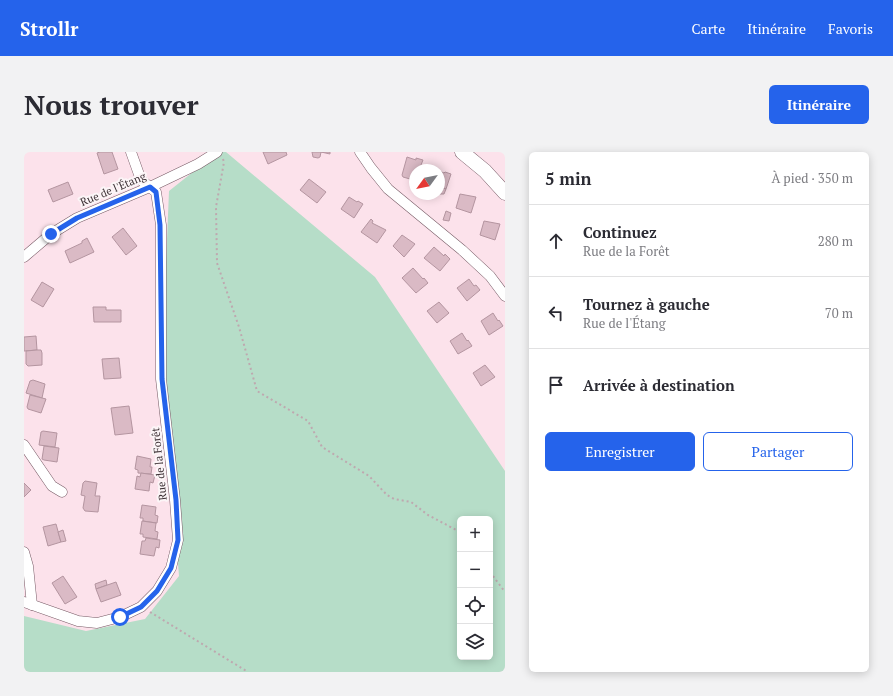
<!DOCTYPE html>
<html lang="fr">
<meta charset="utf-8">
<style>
body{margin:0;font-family:"PT Serif",serif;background:#f2f2f3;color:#2b2b33}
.controls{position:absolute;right:12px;bottom:12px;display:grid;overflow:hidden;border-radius:6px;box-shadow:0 2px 10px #0003}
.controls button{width:36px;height:36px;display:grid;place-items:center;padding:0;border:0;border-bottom:1px solid #e1e1e2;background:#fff;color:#2b2b33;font:20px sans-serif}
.compass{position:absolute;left:385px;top:12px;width:36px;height:36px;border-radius:50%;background:#fff;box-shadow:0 2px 10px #0003;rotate:237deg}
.stop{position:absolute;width:12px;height:12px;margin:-9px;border:3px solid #2563eb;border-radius:50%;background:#fff}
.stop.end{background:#2563eb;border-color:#fff;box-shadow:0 1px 4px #0008}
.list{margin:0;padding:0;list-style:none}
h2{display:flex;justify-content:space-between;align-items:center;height:52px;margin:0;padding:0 16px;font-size:17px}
h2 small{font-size:13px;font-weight:400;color:#7c7c81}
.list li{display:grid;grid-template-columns:26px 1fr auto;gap:12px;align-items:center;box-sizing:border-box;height:72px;padding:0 16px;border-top:1px solid #e1e1e2}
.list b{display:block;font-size:15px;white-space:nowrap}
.list p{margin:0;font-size:13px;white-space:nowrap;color:#7c7c81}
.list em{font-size:13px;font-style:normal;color:#7c7c81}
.actions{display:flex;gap:8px;padding:12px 16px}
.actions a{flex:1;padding:9px 0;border:1px solid #2563eb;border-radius:6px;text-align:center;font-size:14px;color:#2563eb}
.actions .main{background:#2563eb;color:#fff}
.icon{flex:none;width:22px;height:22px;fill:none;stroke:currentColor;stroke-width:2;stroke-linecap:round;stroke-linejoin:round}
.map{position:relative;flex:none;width:481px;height:520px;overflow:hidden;border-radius:6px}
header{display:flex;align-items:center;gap:24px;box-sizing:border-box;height:56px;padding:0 20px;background:#2563eb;color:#fff}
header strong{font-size:19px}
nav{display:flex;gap:22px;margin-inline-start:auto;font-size:14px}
.intro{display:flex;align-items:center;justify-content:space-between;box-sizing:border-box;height:96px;padding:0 24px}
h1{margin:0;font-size:28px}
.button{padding:10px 18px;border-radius:6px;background:#2563eb;color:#fff;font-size:14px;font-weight:700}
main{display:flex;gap:24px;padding:0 24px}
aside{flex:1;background:#fff;border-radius:6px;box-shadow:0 2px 10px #0003}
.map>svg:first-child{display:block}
</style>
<header>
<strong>Strollr</strong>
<nav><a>Carte</a><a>Itinéraire</a><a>Favoris</a></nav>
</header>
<div class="intro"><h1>Nous trouver</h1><a class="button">Itinéraire</a></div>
<main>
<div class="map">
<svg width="481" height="520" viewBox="0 0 481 520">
<rect width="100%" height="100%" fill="#fce2eb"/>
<path fill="#b6ddc8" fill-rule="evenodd" d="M194 0H202L351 125 481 319V520H0V464L62 479 121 467 155 424 138 208 145 39ZM436 367H466V505H436Z"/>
<g fill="#dabac5" stroke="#b495a0">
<polygon points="76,0 88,0 94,17 80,22 73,1"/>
<polygon points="239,0 262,0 263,3 244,12"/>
<polygon points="288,0 306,0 306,2 297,0 296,5 294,6 289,5"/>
<polygon points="383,5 392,8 392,6 399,8 395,18 391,18 391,23 388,22 386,27 379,25 378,23"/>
<polygon points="415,19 420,21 421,20 427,22 422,37 415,35"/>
<polygon points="285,27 302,40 293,51 276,38"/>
<polygon points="44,30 49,42 29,50 24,38"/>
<polygon points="415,35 422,37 420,42 415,42"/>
<polygon points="436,42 452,45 447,61 432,56"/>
<polygon points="325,45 333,50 334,49 339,52 330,66 317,57"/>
<polygon points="422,59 427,61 425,69 419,68"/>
<polygon points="347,67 349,69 348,71 362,78 353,91 337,80"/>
<polygon points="460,69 476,72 471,88 456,83"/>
<polygon points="99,76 113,94 102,103 88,85"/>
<polygon points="378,83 391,92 380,105 369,94"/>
<polygon points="63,86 70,100 46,111 41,99 58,91 58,89"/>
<polygon points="410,95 420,104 421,102 426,107 416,119 400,106"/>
<polygon points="389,116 399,127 400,126 404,131 392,141 378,126"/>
<polygon points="445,127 450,134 452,133 456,138 443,149 433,136"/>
<polygon points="18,130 30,137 19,155 7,148"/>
<polygon points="415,150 425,161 413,171 403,159"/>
<polygon points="69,155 82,155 82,158 97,158 97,170 70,170"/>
<polygon points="469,161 474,169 475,168 479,174 465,183 457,169"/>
<polygon points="438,181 443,189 444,188 448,194 434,202 426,189"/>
<polygon points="12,184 13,198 0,199 0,185"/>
<polygon points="13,198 17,198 18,201 18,213 4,214 2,212 2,199"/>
<polygon points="95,206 97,226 80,227 78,207"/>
<polygon points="461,213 471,225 457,234 449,221"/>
<polygon points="9,228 21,232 18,246 2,241 6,229"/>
<polygon points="6,243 22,247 17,261 4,257 3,255"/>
<polygon points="105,254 109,281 91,283 87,256"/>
<polygon points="19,279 33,281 31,295 15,293 17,280"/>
<polygon points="20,294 35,296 33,310 20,308 18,307"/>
<polygon points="113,304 127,307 126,315 128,315 127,322 114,321 114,318 111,317"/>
<polygon points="117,321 131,323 129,331 126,330 125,339 111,337 113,324 116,325"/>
<polygon points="61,329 73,331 71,344 76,344 74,360 61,359 59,356 61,344 57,343 59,331"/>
<polygon points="0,331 7,338 0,345"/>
<polygon points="118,353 132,355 131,363 134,364 133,371 119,369 119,366 116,366"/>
<polygon points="118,369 132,371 131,379 134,380 133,387 119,385 119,382 116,382"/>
<polygon points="32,372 37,390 24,394 19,375"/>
<polygon points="39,378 42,389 37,390 34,380"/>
<polygon points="122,386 136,388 135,396 132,395 130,404 116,402 118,389 121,389"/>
<polygon points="39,424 53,445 41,452 28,431"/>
<polygon points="82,428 83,433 72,437 71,432"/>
<polygon points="92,430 97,443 77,450 72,437"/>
</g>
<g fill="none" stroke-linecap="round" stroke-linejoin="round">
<defs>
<g id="street">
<polyline points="336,0 347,16 364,37 438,98 466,124 481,144"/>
<polyline points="0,105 27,82 53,66 126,35 174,12 193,0"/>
<polyline points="0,293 28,334 38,340"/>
<polyline points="0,400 4,414 8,453"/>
<polyline points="0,450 54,469 73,471 96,465 117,455 133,439 147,416 154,388 151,348 137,227 137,73 132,40 117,28 107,0"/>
</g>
<polyline id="secondary" points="438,0 461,19 481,41"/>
</defs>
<use href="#street" stroke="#775b66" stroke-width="11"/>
<use href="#secondary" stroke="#775b66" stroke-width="15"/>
<g stroke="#bea8af" stroke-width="2" stroke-dasharray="2 3" stroke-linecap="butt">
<polyline points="199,7 200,10 192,55 193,111 215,175 233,239 284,269 298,295 345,324 363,343 370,347 387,350 404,363 436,380"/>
<polyline points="466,420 481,440"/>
<polyline points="126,460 224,520"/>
</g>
<use href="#street" stroke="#fff" stroke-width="10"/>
<use href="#secondary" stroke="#fff" stroke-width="14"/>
</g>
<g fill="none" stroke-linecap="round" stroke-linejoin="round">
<polyline stroke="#2563eb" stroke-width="5" points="27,82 53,66 126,35 132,40 136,73 138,227 152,348 154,388 147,416 133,439 117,455 96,465"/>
</g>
<g text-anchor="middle" stroke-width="4" stroke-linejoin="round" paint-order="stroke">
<g font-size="11" fill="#3e3236" stroke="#fcf5f7">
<text transform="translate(89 37) rotate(-23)" y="4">Rue de l'Étang</text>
<text transform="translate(135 312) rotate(-96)" y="4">Rue de la Forêt</text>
</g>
</g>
</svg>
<div class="controls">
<button>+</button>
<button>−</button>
<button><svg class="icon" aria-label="locate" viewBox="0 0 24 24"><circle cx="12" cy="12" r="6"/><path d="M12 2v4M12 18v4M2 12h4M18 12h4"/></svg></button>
<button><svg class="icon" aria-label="layers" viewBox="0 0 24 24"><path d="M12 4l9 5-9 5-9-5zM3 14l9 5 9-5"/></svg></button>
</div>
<svg class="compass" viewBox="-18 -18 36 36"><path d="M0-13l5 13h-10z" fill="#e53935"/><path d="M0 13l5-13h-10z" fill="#7c7c81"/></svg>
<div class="stop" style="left:96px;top:465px"></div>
<div class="stop end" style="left:27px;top:82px"></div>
</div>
<aside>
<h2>5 min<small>À pied · 350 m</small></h2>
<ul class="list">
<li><svg class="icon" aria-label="ahead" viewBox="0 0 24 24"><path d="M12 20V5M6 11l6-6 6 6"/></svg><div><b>Continuez</b><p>Rue de la Forêt</p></div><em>280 m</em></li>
<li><svg class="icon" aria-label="left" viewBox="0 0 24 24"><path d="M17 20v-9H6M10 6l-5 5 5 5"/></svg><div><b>Tournez à gauche</b><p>Rue de l'Étang</p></div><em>70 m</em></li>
<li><svg class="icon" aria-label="arrive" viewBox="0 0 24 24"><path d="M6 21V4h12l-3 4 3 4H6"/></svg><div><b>Arrivée à destination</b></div></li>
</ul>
<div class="actions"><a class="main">Enregistrer</a><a>Partager</a></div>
</aside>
</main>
